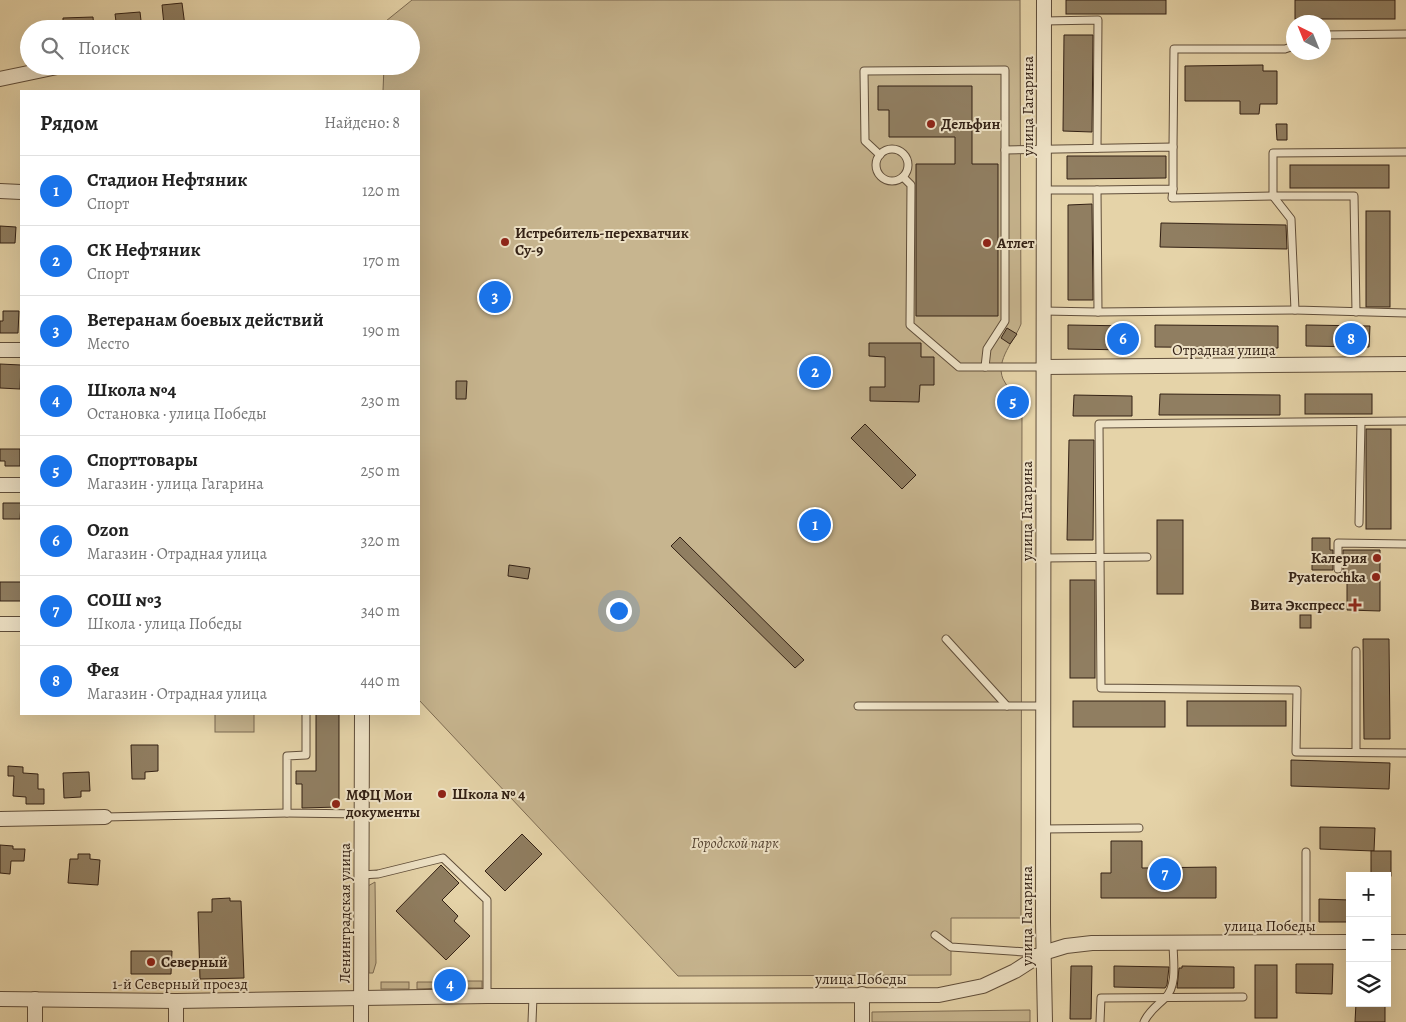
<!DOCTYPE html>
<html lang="ru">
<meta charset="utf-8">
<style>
body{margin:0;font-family:Alegreya,serif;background:#f2f2f2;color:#222}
.controls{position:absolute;right:15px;bottom:15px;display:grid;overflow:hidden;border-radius:0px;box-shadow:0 5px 20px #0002}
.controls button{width:45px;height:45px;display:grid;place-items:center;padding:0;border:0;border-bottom:1px solid #e0e0e0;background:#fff;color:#222;font:25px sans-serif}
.compass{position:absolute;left:1286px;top:15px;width:45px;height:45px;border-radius:50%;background:#fff;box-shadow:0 5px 20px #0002;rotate:317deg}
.you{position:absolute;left:618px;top:610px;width:18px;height:18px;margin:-12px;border:4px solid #fff;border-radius:50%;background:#1a73e8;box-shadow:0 0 0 8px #1a73e833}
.badge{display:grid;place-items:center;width:32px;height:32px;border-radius:50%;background:#1a73e8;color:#fff;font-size:16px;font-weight:700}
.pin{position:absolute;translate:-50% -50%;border:2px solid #fff;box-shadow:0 1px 5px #0006}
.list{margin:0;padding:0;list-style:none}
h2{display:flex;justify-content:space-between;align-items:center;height:65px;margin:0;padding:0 20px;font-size:21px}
h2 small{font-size:16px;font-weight:400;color:#767676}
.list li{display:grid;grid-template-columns:32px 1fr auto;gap:15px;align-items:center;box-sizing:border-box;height:70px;padding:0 20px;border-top:1px solid #e0e0e0}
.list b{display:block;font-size:19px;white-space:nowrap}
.list p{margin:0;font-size:16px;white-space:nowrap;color:#767676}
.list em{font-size:16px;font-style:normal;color:#767676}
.icon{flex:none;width:28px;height:28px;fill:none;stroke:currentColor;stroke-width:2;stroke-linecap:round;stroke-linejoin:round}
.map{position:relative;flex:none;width:1406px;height:1022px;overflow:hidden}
.search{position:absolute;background:#fff;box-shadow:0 5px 20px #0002;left:20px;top:20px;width:400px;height:55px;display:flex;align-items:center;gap:12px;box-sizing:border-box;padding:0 18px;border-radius:28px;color:#767676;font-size:19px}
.panel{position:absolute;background:#fff;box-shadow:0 5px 20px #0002;left:20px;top:90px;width:400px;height:625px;border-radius:0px}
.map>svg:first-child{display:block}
</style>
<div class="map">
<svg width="1406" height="1022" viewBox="0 0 1406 1022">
<rect width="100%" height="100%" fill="#e5d3a8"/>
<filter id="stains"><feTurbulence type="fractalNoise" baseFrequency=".004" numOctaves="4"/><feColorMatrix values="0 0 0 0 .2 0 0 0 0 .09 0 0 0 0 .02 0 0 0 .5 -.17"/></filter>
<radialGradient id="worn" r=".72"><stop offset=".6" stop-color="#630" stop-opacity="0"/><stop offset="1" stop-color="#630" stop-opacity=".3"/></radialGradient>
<g fill="#c7b58f" stroke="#7d6b52">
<path d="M412 0H1020L1021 324C1015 340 995 360 1003 379 1008 389 1017 399 1022 409L1021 918H951V975L678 976 419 700V91H383L384 66H411V29H385L386 21Z"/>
<rect x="215" y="714" width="39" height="18"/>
<polygon points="375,882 376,963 373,973 369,973 368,886"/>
<rect x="460" y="981" width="22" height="7"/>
<rect x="381" y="982" width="28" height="7"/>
<polygon points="417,982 443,982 443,988 417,989"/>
<polygon points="1030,1010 1030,1022 872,1022 872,1012"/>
</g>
<g fill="#907e61" stroke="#332115">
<rect x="1066" y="0" width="100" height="14"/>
<rect x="1295" y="0" width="100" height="19"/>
<polygon points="182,3 185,26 170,28 170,25 164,25 162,5"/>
<polygon points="140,12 142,29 117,29 115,14"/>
<polygon points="93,17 94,29 63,29 63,18"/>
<polygon points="1064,35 1093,35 1092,132 1063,131"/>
<polygon points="1263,65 1263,71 1277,71 1277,104 1260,104 1259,114 1240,114 1240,101 1185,101 1185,66"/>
<polygon points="878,86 972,86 972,164 998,164 998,316 916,316 916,164 955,164 955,137 889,137 889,110 878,110"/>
<polygon points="1276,124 1287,124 1287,140 1277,140"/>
<polygon points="1067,156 1166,156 1166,178 1067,179"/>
<rect x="1290" y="165" width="99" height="23"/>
<polygon points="1092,204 1093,300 1068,300 1068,205"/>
<rect x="1366" y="211" width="24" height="96"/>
<polygon points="1161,223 1286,225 1287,249 1160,247"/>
<polygon points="0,226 16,227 15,243 0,243"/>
<polygon points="3,311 19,311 18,333 0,333 0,321 3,321"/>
<polygon points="1068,325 1131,326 1131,350 1068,349"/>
<polygon points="1155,325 1278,326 1278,348 1155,347"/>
<polygon points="1306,325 1370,326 1369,347 1306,346"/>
<polygon points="1007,328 1017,334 1010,344 1001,338"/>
<polygon points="869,343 921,343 921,357 934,357 934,385 920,385 919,402 870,401 870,387 885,387 885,357 869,356"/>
<polygon points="0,364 21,365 20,389 0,388"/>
<polygon points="456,381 467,381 466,399 456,399"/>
<polygon points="1010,389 1018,401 1008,408 1000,395"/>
<polygon points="1160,394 1280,395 1280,415 1159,415"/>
<rect x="1305" y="394" width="67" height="20"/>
<polygon points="1074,395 1132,396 1132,416 1073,416"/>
<polygon points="865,424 916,475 902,489 851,438"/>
<rect x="1366" y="429" width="25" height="100"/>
<polygon points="1069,440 1094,440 1093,540 1067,540"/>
<polygon points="0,449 20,449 20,466 5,466 5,461 0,461"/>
<polygon points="3,503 21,503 20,519 3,519"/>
<rect x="1157" y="520" width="26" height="74"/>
<polygon points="680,537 804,660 795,668 671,546"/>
<polygon points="1312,538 1330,538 1330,550 1333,550 1333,570 1312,570"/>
<polygon points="1343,550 1380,550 1380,611 1347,610 1347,570 1343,570"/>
<polygon points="509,565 530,568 528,579 508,576"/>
<rect x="1070" y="580" width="25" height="98"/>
<rect x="0" y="582" width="21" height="19"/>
<rect x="1300" y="615" width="11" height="13"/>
<polygon points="1363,639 1389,639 1390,739 1364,739"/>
<rect x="1073" y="701" width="92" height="26"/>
<rect x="1187" y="701" width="99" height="25"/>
<polygon points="316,714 339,714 339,807 302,808 302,784 296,784 296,771 316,771"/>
<polygon points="131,745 158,745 158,771 145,772 145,779 132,779"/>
<polygon points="1291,760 1390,763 1389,789 1291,786"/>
<polygon points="8,766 23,767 23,773 38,774 38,789 44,789 44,804 26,804 26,797 13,796 14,776 8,776"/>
<polygon points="89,772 90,791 81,791 81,797 64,798 63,773"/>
<polygon points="1320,827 1375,828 1374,851 1320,849"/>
<polygon points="522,834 542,854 505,891 485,871"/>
<polygon points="1111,841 1142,841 1142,868 1216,867 1216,898 1101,898 1101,873 1111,873"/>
<polygon points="0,845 13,846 13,849 25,849 24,861 11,861 10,874 0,873"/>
<rect x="1371" y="851" width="20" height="25"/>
<polygon points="78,854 90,854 90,859 100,860 98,885 68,883 70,859 78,859"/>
<polygon points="441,865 459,883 442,900 458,916 454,921 470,936 446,960 396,911"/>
<polygon points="230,898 230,901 241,901 244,978 200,979 198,912 212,912 212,899"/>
<polygon points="1319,899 1350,900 1350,922 1319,922"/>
<polygon points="131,951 172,951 171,974 131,974"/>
<polygon points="1296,964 1333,964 1332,994 1296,993"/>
<rect x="1255" y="965" width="22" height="53"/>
<polygon points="1071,966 1092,966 1091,1019 1070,1019"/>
<polygon points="1114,966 1169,967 1167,985 1165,988 1114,987"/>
<polygon points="1182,966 1234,967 1234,988 1177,988 1179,968 1182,968"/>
<polygon points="1356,1003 1385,1004 1385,1022 1355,1022"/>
</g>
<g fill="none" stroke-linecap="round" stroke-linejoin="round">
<defs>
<g id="lane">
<polyline points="1044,21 1098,20 1097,148"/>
<polyline points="1324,35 1406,34"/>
<polyline points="1173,147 1174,49 1285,49 1294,46"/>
<circle cx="892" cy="165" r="16"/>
<polyline points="1406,152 1273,153 1273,196 1291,219 1295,310 1406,313"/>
<polyline points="880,155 865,141 864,71 1005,70 1005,150 1173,147 1173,189 1097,190"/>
<polyline points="903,177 911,185 910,325 959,367 1043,367"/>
<polyline points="1173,189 1172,198 1273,196 1354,196 1356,312"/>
<polyline points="1043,311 1098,312 1097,190 1045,190"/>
<polyline points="1098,312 1295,310"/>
<polyline points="985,367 987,349 1005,321 1005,150"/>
<polyline points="1406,421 1099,424 1101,688 1297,690 1296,752 1406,753"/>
<polyline points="1359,523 1361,422"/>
<polyline points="1043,558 1147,557"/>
<polyline points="1338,569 1338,543 1406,544"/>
<polyline points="946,639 1007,706"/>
<polyline points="858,706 1043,706"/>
<polyline points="306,714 306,755 287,756 287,813 362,814"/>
<polyline points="1356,752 1356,651"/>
<polyline points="105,817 287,813"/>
<polyline points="1043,829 1139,828"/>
<polyline points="361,875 378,874 443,858 487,900 487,996"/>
<polyline points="935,935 951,947 1040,953"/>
<polyline points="1306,942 1306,852"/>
<polyline points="532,1022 533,997"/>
<polyline points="1100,1022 1101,998 1243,997"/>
<path d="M1144 1022C1149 1011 1157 1006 1165 998 1178 986 1173 959 1173 943"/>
</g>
<g id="street">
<polyline points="1044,0 1043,922 1045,1022"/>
<polyline points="0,79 62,66"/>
<polyline points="0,191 21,192"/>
<polyline points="0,350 21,350"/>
<polyline points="1043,367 1406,364"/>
<polyline points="0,485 21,485"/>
<polyline points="0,624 21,624"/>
<polyline points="0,819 105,817"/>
<polyline points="1387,942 1406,942"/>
<polyline points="862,994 862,1022"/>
<polyline points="0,999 176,1001 487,996 939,995 983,986 1015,971 1043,953 1066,946 1092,943 1350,942"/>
<polyline points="35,999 35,1022"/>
<polyline points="176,1022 176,1001"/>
<polyline points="361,1022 362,714"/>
</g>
</defs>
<use href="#lane" stroke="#604e3a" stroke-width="9"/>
<use href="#street" stroke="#604e3a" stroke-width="16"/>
<use href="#lane" stroke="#eee2c6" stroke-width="7"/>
<use href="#street" stroke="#eee2c6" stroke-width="14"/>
</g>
<g fill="#8f2418" stroke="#eee2c6" stroke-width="2">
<circle cx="931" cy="124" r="5"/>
<circle cx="505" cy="242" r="5"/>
<circle cx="987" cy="243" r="5"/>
<circle cx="1377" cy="558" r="5"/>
<circle cx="1376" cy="577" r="5"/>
<path d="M1352.5 597.5h5v5h5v5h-5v5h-5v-5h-5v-5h5z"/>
<circle cx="442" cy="794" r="5"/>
<circle cx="336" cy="804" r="5"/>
<circle cx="151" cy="962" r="5"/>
</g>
<g text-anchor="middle" stroke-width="4" stroke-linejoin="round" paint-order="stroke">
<g font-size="15" fill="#332115" stroke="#eee2c6">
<text transform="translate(1028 106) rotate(-90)" y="5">улица Гагарина</text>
<text x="1224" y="355">Отрадная улица</text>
<text transform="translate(1027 511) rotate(-90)" y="5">улица Гагарина</text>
<text transform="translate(345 913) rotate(-90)" y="5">Ленинградская улица</text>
<text transform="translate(1027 916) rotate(-90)" y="5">улица Гагарина</text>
<text x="1270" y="931">улица Победы</text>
<text x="861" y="984">улица Победы</text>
<text x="180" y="989">1-й Северный проезд</text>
</g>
<g font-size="15" font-weight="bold" fill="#332115" stroke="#eee2c6" text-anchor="start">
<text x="941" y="129">Дельфин</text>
<text x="515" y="238">Истребитель-перехватчик<tspan x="515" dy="17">Су-9</tspan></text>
<text x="997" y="248">Атлет</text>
<text x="1367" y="563" text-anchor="end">Калерия</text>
<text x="1366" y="582" text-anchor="end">Pyaterochka</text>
<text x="1345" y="610" text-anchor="end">Вита Экспресс</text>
<text x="452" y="799">Школа № 4</text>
<text x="346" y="800">МФЦ Мои<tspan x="346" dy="17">документы</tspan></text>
<text x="161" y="967">Северный</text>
</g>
<g font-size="15" font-style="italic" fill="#584634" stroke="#eee2c6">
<text x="735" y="848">Городской парк</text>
</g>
</g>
<rect width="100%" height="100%" filter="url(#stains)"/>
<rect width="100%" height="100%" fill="url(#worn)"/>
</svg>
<div class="controls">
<button>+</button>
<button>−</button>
<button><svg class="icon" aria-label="layers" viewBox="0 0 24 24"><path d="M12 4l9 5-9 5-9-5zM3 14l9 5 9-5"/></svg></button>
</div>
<svg class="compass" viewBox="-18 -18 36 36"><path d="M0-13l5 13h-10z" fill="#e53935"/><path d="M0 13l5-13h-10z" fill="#767676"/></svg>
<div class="you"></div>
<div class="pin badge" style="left:815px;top:525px">1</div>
<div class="pin badge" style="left:815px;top:372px">2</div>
<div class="pin badge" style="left:495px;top:297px">3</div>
<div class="pin badge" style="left:450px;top:985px">4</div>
<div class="pin badge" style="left:1013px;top:402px">5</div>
<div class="pin badge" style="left:1123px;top:339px">6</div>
<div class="pin badge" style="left:1165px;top:874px">7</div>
<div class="pin badge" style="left:1351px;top:339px">8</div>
<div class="search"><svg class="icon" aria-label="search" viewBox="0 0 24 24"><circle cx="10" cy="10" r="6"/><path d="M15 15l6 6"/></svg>Поиск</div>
<section class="panel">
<h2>Рядом<small>Найдено: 8</small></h2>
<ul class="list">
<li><span class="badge">1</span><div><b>Стадион Нефтяник</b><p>Спорт</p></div><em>120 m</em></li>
<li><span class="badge">2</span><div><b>СК Нефтяник</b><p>Спорт</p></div><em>170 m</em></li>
<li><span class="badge">3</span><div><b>Ветеранам боевых действий</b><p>Место</p></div><em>190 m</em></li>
<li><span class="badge">4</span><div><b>Школа №4</b><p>Остановка · улица Победы</p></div><em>230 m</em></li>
<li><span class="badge">5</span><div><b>Спорттовары</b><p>Магазин · улица Гагарина</p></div><em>250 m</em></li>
<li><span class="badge">6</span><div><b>Ozon</b><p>Магазин · Отрадная улица</p></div><em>320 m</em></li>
<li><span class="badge">7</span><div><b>СОШ №3</b><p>Школа · улица Победы</p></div><em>340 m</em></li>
<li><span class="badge">8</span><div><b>Фея</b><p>Магазин · Отрадная улица</p></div><em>440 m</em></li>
</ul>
</section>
</div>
